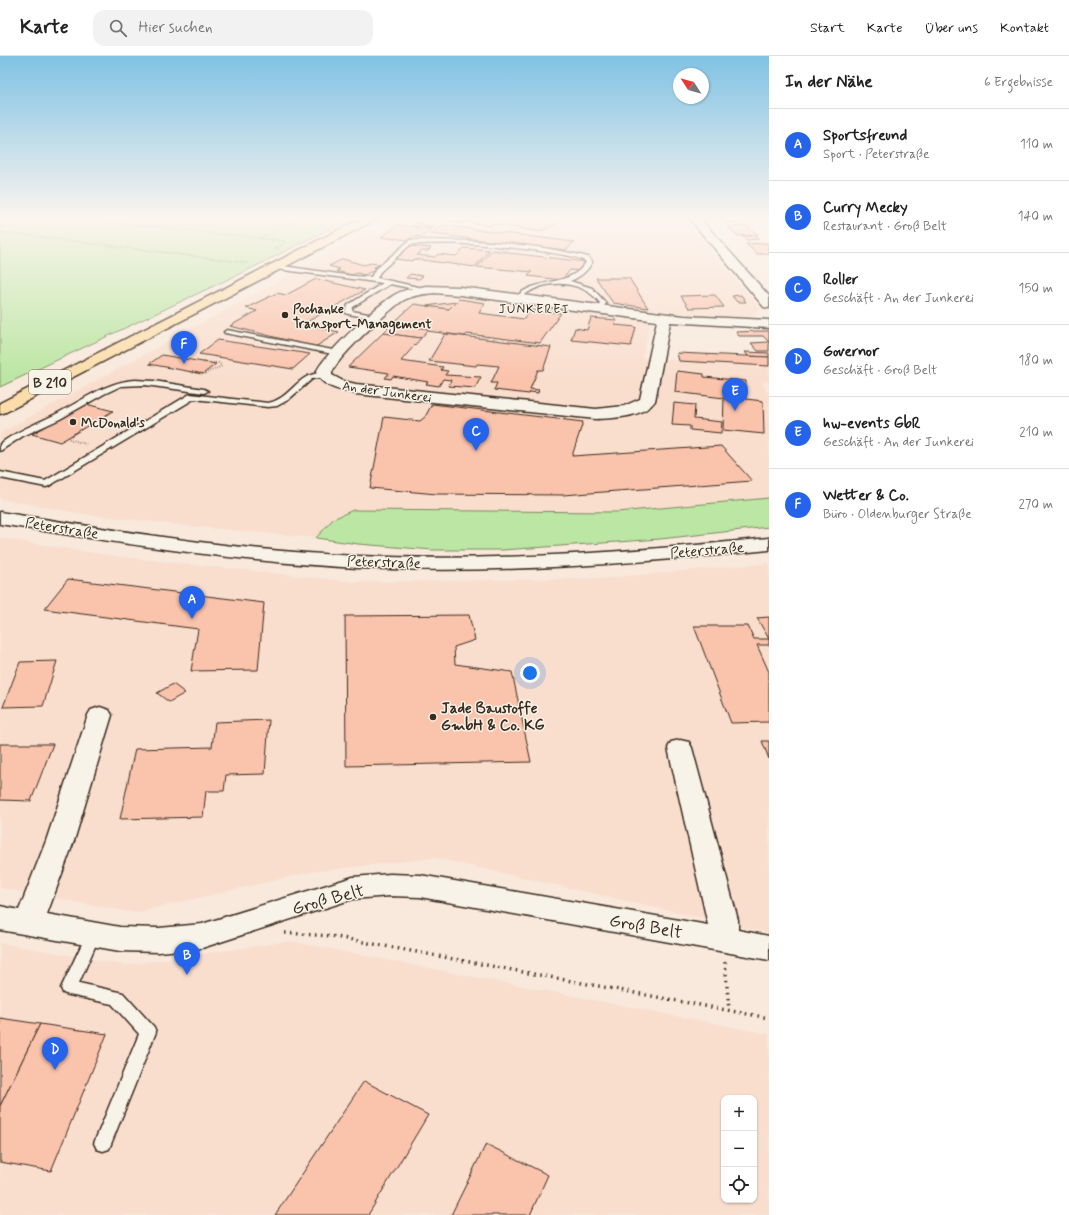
<!DOCTYPE html>
<html lang="de">
<meta charset="utf-8">
<style>
body{margin:0;font-family:Mynerve,sans-serif;background:#f2f2f2;color:#222}
.controls{position:absolute;right:12px;bottom:12px;display:grid;overflow:hidden;border-radius:8px;box-shadow:0 1px 3px #0004}
.controls button{width:36px;height:36px;display:grid;place-items:center;padding:0;border:0;border-bottom:1px solid #e0e0e0;background:#fff;color:#222;font:20px sans-serif}
.compass{position:absolute;left:673px;top:12px;width:36px;height:36px;border-radius:50%;background:#fff;box-shadow:0 1px 3px #0004;rotate:306deg}
.you{position:absolute;left:530px;top:617px;width:14px;height:14px;margin:-10px;border:3px solid #fff;border-radius:50%;background:#1a73e8;box-shadow:0 0 0 6px #1a73e833}
.badge{display:grid;place-items:center;width:26px;height:26px;border-radius:50%;background:#2563eb;color:#fff;font-size:13px;font-weight:700}
.pin{position:absolute;translate:-50% -33px;filter:drop-shadow(0 1px 2px #0008)}
.pin::after{content:'';position:absolute;top:21px;width:14px;height:12px;background:inherit;clip-path:polygon(0 0,100% 0,50% 100%)}
.list{margin:0;padding:0;list-style:none}
h2{display:flex;justify-content:space-between;align-items:center;height:52px;margin:0;padding:0 16px;font-size:17px}
h2 small{font-size:13px;font-weight:400;color:#767676}
.list li{display:grid;grid-template-columns:26px 1fr auto;gap:12px;align-items:center;box-sizing:border-box;height:72px;padding:0 16px;border-top:1px solid #e0e0e0}
.list b{display:block;font-size:15px;white-space:nowrap}
.list p{margin:0;font-size:13px;white-space:nowrap;color:#767676}
.list em{font-size:13px;font-style:normal;color:#767676}
.icon{flex:none;width:22px;height:22px;fill:none;stroke:currentColor;stroke-width:2;stroke-linecap:round;stroke-linejoin:round}
.map{position:relative;flex:none;width:769px;height:1159px;overflow:hidden}
header{display:flex;align-items:center;gap:24px;box-sizing:border-box;height:56px;padding:0 20px;background:#fff;border-bottom:1px solid #e0e0e0}
header strong{font-size:19px}
nav{display:flex;gap:22px;margin-inline-start:auto;font-size:14px}
.search{width:280px;height:36px;background:#f2f2f2;display:flex;align-items:center;gap:10px;box-sizing:border-box;padding:0 14px;border-radius:12px;color:#767676;font-size:15px}
main{display:flex}
aside{flex:1;background:#fff}
.map>svg:first-child{display:block}
</style>
<header>
<strong>Karte</strong>
<div class="search"><svg class="icon" aria-label="search" viewBox="0 0 24 24"><circle cx="10" cy="10" r="6"/><path d="M15 15l6 6"/></svg>Hier suchen</div>
<nav><a>Start</a><a>Karte</a><a>Über uns</a><a>Kontakt</a></nav>
</header>
<main>
<div class="map">
<svg width="769" height="1159" viewBox="0 0 769 1159">
<rect width="100%" height="100%" fill="#f8e9dc"/>
<filter id="ink" filterUnits="userSpaceOnUse"><feTurbulence type="fractalNoise" baseFrequency=".025" numOctaves="2"/><feDisplacementMap in="SourceGraphic" scale="8" xChannelSelector="R" yChannelSelector="G"/><feConvolveMatrix kernelMatrix="1 2 1 2 8 2 1 2 1" color-interpolation-filters="sRGB"/></filter>
<g filter="url(#ink)">
<g fill="#f9dece" fill-rule="evenodd">
<polygon points="396,161 681,161 761,253 749,261 694,259 653,254 642,302 769,310 769,325 762,326 769,340 769,442 617,456 474,455 333,463 316,482 187,470 83,458 0,443 0,377"/>
<polygon points="0,482 114,500 356,526 606,522 769,507 769,877 435,802 311,816 134,857 0,832"/>
<path d="M290 885 769 978V1159H0V887L126 909ZM724 1042H754V1144H724Z"/>
</g>
<g fill="#bbe6a3" stroke="#7b8860">
<polygon points="0,161 353,161 254,211 0,331"/>
<polygon points="769,442 769,471 660,483 502,494 433,494 358,488 316,482 333,463 353,454 617,456"/>
</g>
<g fill="#fac3ac" stroke="#3b2a1e">
<polygon points="433,161 569,161 540,176 493,168 489,170 466,165 461,167"/>
<polygon points="720,161 737,161 742,166 726,167"/>
<polygon points="416,167 435,170 431,173 412,170"/>
<polygon points="398,169 432,173 421,181 413,180 408,184 381,181"/>
<polygon points="442,169 473,173 574,186 566,194 431,178"/>
<polygon points="747,170 758,179 738,180 728,171"/>
<polygon points="742,180 755,180 759,183 747,184"/>
<polygon points="764,187 769,188 769,191 768,191 769,198 757,198 746,188"/>
<polygon points="409,190 431,192 428,195 422,195 417,199 435,201 438,198 456,200 464,192 489,194 475,211 413,203 412,205 394,203"/>
<polygon points="492,194 509,196 509,197 587,206 581,215 570,214 562,224 528,220 532,216 477,211"/>
<polygon points="343,203 364,209 371,207 378,208 379,209 374,211 379,212 364,219 357,217 352,219 336,215 340,213 329,210"/>
<polygon points="410,218 423,220 419,223 406,222"/>
<polygon points="596,222 629,222 648,252 613,247"/>
<polygon points="316,223 365,234 303,268 339,276 315,291 230,270 257,255 246,252 277,237 286,239"/>
<polygon points="715,239 724,251 689,252 681,240"/>
<polygon points="741,239 746,246 737,246 732,240"/>
<polygon points="459,243 485,247 479,257 524,263 531,254 561,257 540,287 467,278 465,280 427,275 429,273 392,268 414,248 449,253"/>
<polygon points="456,246 449,253 426,250"/>
<polygon points="591,262 616,264 615,269 636,271 631,290 571,284 575,272 587,274"/>
<polygon points="392,268 429,273 421,282 383,277"/>
<polygon points="759,275 769,275 769,286 763,280 739,280 736,276"/>
<polygon points="383,277 421,282 401,305 443,311 441,314 448,315 445,319 481,321 475,332 449,330 451,324 443,323 439,330 426,328 428,326 393,320 391,323 385,322 389,317 348,311"/>
<polygon points="445,278 551,291 543,314 538,314 530,333 539,334 538,337 530,336 529,338 494,334 497,327 491,327 499,310 477,308 476,310 429,305"/>
<polygon points="218,284 310,298 293,313 199,298"/>
<polygon points="769,286 769,295 758,295 751,287"/>
<polygon points="745,296 769,297 769,301 748,300"/>
<polygon points="677,297 769,301 769,310 679,305"/>
<polygon points="162,299 203,306 216,308 203,318 149,308"/>
<polygon points="677,315 704,318 704,321 746,325 746,343 763,345 764,378 723,374 724,342 675,336"/>
<polygon points="674,347 695,349 694,363 722,366 721,377 690,374 690,370 672,369"/>
<polygon points="86,348 113,355 60,386 32,378"/>
<polygon points="432,348 583,366 572,400 721,390 752,425 563,439 437,438 370,432 384,361 420,365 425,361"/>
<polygon points="68,523 264,547 258,614 191,615 198,573 44,553"/>
<polygon points="469,559 475,584 454,591 455,608 512,616 531,706 346,710 345,560"/>
<polygon points="769,561 769,589 757,589 769,616 769,666 731,667 694,570 748,570 754,583 769,583 757,562"/>
<polygon points="57,605 43,650 3,651 20,606"/>
<polygon points="173,628 185,637 169,646 157,637"/>
<polygon points="269,664 265,718 226,719 224,735 206,735 203,761 120,763 135,693 212,691 215,666"/>
<polygon points="762,685 769,685 769,703"/>
<polygon points="0,688 53,688 31,745 0,744"/>
<polygon points="0,962 40,968 0,1050"/>
<polygon points="40,968 107,978 51,1115 0,1106 0,1050"/>
<polygon points="364,1025 428,1059 368,1159 275,1159"/>
<polygon points="486,1088 548,1119 530,1159 451,1159"/>
</g>
<g fill="none" stroke-linecap="round" stroke-linejoin="round">
<defs>
<g id="service">
<path d="M410 184C469 184 530 186 588 201L592 206C587 216 580 221 570 225L592 232 606 247 601 255H597L596 254 600 247C581 222 540 222 519 244H515V242C536 220 571 232 586 206 579 197 482 188 466 188 448 187 430 188 411 188L380 216 377 222 418 231 423 235 420 237 414 233 390 228 353 251 352 255 379 260V262L377 263 348 258 345 256 348 249 383 227 276 213 273 211 276 209 352 220 371 221 375 214Z"/>
<polygon points="227,274 338,295 342,297 338,299 225,277 224,276"/>
<path d="M321 317H327L328 319 324 321 312 323 288 344 277 350 268 351 194 343 49 430 46 431 0 422V416L45 425 190 338 268 347C291 343 296 318 321 317Z"/>
<path d="M135 324 154 325 204 333 208 335 204 337 145 329 121 330 104 338 60 363 23 380 0 395V388C16 375 36 368 54 359 81 346 104 326 135 324Z"/>
<polygon points="94,871 99,873 101,877 79,927 123,937 154,971 156,976 109,1093 103,1095 97,1093 94,1087 139,978 112,948 69,939 63,937 61,932 89,873"/>
</g>
<g id="minor">
<path d="M426 230 460 231 684 260 769 264V272L670 266 655 345C643 362 614 362 596 363L356 338C341 334 324 332 316 317 322 300 379 247 396 238 405 233 416 232 426 230ZM434 237 460 239 657 265 640 343 624 350 596 353 356 328 343 325 332 319C330 307 392 251 404 244 414 239 424 238 434 237Z"/>
<polygon points="100,651 109,654 112,659 74,785 47,858 120,871 159,872 202,868 353,821 390,818 420,819 708,869 668,692 671,686 680,684 689,686 692,692 738,864 738,874 769,880 769,904 420,841 390,840 353,843 202,892 159,896 120,895 0,874 0,850 19,854 46,785 88,659 91,654"/>
</g>
<polygon id="tertiary" points="688,161 699,161 769,240 769,252 764,251"/>
<path id="secondary" d="M0 456C119 475 238 495 358 500 496 506 632 496 769 482V494C632 508 496 518 358 512 238 506 119 487 0 468Z"/>
<polygon id="primary" points="364,161 378,161 377,163 6,356 0,358 0,347"/>
</defs>
<use href="#service" stroke="#3b2a1e" stroke-width="3"/>
<use href="#minor" stroke="#3b2a1e" stroke-width="3"/>
<use href="#tertiary" stroke="#3b2a1e" stroke-width="3"/>
<use href="#secondary" stroke="#3b2a1e" stroke-width="3"/>
<use href="#primary" stroke="#3b2a1e" stroke-width="3"/>
<g stroke="#3b2a1e" stroke-width="1.5" stroke-dasharray="0.5 1.5" stroke-linecap="butt">
<polyline points="67,161 284,185 284,188 275,191 279,193"/>
<polyline points="0,163 5,161"/>
<polyline points="0,176 248,207"/>
<polyline points="260,182 303,161"/>
</g>
<g stroke="#3b2a1e" stroke-width="2" stroke-dasharray="0.5 2" stroke-linecap="butt">
<polyline points="203,306 218,307 221,309"/>
<polyline points="190,316 204,318 222,310"/>
<polyline points="69,383 86,388"/>
</g>
<g stroke="#3b2a1e" stroke-width="3.5" stroke-dasharray="1.5 4.5" stroke-linecap="butt">
<polyline points="285,877 331,880 769,962"/>
<polyline points="725,906 729,954"/>
</g>
<use href="#service" fill="#f7f3e8" fill-rule="evenodd"/>
<use href="#minor" fill="#f7f3e8" fill-rule="evenodd"/>
<use href="#tertiary" fill="#f7f3e8" fill-rule="evenodd"/>
<use href="#secondary" fill="#f7f3e8" fill-rule="evenodd"/>
<use href="#primary" fill="#fbddab" fill-rule="evenodd"/>
</g>
</g>
<linearGradient id="sky" x2="0" y2="1"><stop stop-color="#80c2e4"/><stop offset="0.5" stop-color="#fcf5ef"/><stop offset="1" stop-color="#fcf5ef" stop-opacity="0"/></linearGradient>
<rect width="769" height="323" fill="url(#sky)"/>
<g fill="#3b2a1e" stroke="#f7f3e8" stroke-width="1.5">
<circle cx="285" cy="259" r="4"/>
<circle cx="73" cy="366" r="4"/>
<circle cx="433" cy="661" r="4"/>
</g>
<g text-anchor="middle" stroke-width="3" stroke-linejoin="round" paint-order="stroke">
<g font-size="13" font-weight="bold" fill="#3b2a1e" stroke="#f7f3e8" text-anchor="start">
<text x="293" y="257">Pochanke<tspan x="293" dy="15">Transport-Management</tspan></text>
<text x="81" y="371">McDonald's</text>
</g>
<g font-size="13" letter-spacing="1" fill="#3b2a1e" stroke="#f7f3e8">
<text x="534" y="257">JUNKEREI</text>
</g>
<g font-size="13" fill="#3b2a1e" stroke="#f7f3e8">
<text transform="translate(387 335) rotate(8)" y="5">An der Junkerei</text>
</g>
<rect fill="#f7f3e8" stroke="#73665b" stroke-width="1" x="29" y="314" width="42" height="24" rx="3"/>
<g font-size="14" font-weight="bold" fill="#3b2a1e">
<text x="50" y="331">B 210</text>
</g>
<g font-size="15" fill="#3b2a1e" stroke="#f7f3e8">
<text transform="translate(62 472) rotate(9)" y="5">Peterstraße</text>
<text transform="translate(707 494) rotate(-5)" y="5">Peterstraße</text>
<text transform="translate(384 506) rotate(2)" y="5">Peterstraße</text>
</g>
<g font-size="15" font-weight="bold" fill="#3b2a1e" stroke="#f7f3e8" text-anchor="start">
<text x="441" y="657">Jade Baustoffe<tspan x="441" dy="17">GmbH &amp; Co. KG</tspan></text>
</g>
<g font-size="18" fill="#3b2a1e" stroke="#f7f3e8">
<text transform="translate(328 843) rotate(-15)" y="6">Groß Belt</text>
<text transform="translate(646 870) rotate(10)" y="6">Groß Belt</text>
</g>
</g>
</svg>
<div class="controls">
<button>+</button>
<button>−</button>
<button><svg class="icon" aria-label="locate" viewBox="0 0 24 24"><circle cx="12" cy="12" r="6"/><path d="M12 2v4M12 18v4M2 12h4M18 12h4"/></svg></button>
</div>
<svg class="compass" viewBox="-18 -18 36 36"><path d="M0-13l5 13h-10z" fill="#e53935"/><path d="M0 13l5-13h-10z" fill="#767676"/></svg>
<div class="you"></div>
<div class="pin badge" style="left:192px;top:563px">A</div>
<div class="pin badge" style="left:187px;top:919px">B</div>
<div class="pin badge" style="left:476px;top:395px">C</div>
<div class="pin badge" style="left:55px;top:1014px">D</div>
<div class="pin badge" style="left:735px;top:355px">E</div>
<div class="pin badge" style="left:184px;top:308px">F</div>
</div>
<aside>
<h2>In der Nähe<small>6 Ergebnisse</small></h2>
<ul class="list">
<li><span class="badge">A</span><div><b>Sportsfreund</b><p>Sport · Peterstraße</p></div><em>110 m</em></li>
<li><span class="badge">B</span><div><b>Curry Mecky</b><p>Restaurant · Groß Belt</p></div><em>140 m</em></li>
<li><span class="badge">C</span><div><b>Roller</b><p>Geschäft · An der Junkerei</p></div><em>150 m</em></li>
<li><span class="badge">D</span><div><b>Governor</b><p>Geschäft · Groß Belt</p></div><em>180 m</em></li>
<li><span class="badge">E</span><div><b>hw-events GbR</b><p>Geschäft · An der Junkerei</p></div><em>210 m</em></li>
<li><span class="badge">F</span><div><b>Wetter &amp; Co.</b><p>Büro · Oldenburger Straße</p></div><em>270 m</em></li>
</ul>
</aside>
</main>
